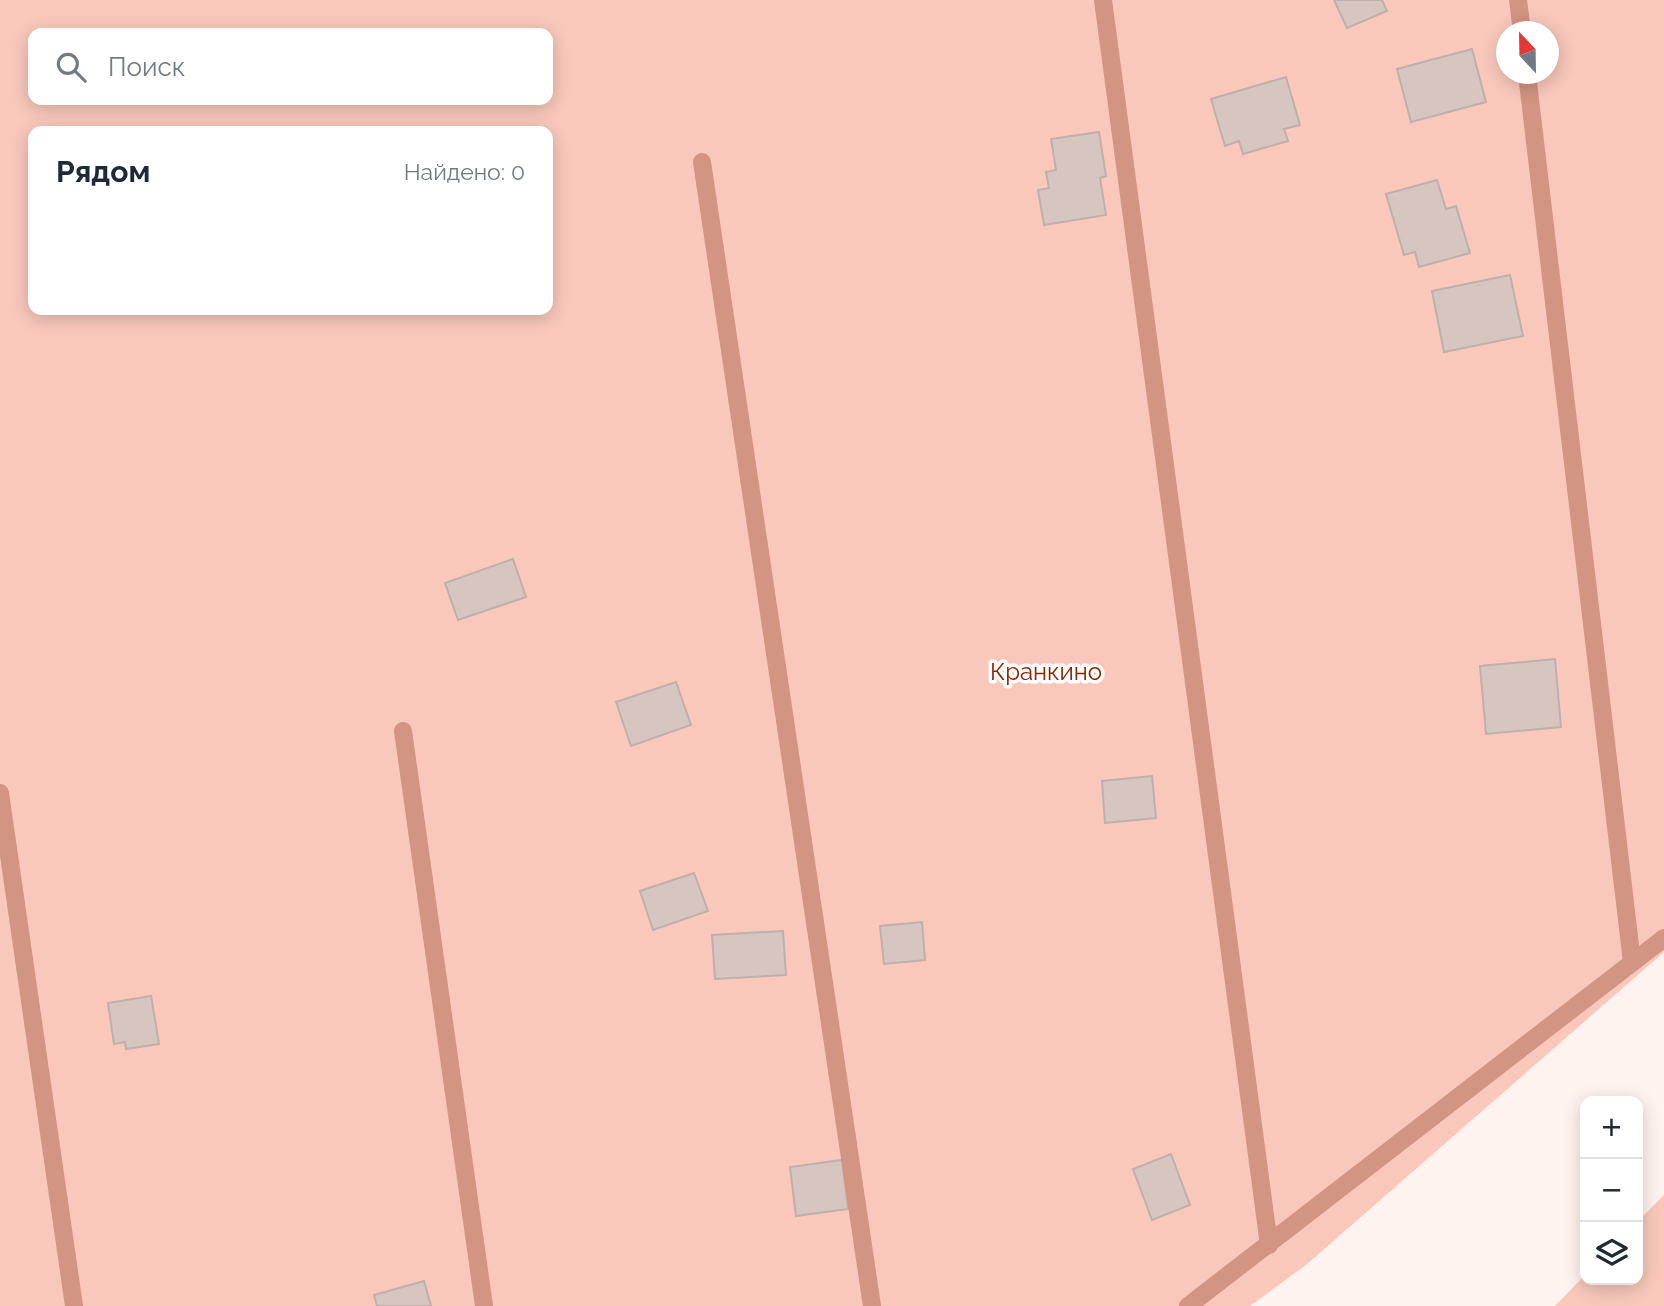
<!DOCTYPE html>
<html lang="ru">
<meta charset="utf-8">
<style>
body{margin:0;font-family:Raleway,sans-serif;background:#f2f2f3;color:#1f2937}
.controls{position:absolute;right:21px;bottom:21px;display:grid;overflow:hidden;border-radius:14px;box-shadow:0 4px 18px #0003}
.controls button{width:63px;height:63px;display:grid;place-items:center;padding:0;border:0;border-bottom:2px solid #e0e1e3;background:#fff;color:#1f2937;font:35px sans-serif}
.compass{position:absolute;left:1496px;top:21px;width:63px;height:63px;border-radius:50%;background:#fff;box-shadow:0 4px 18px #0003;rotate:338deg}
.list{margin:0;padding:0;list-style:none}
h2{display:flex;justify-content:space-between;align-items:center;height:91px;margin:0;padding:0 28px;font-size:30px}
h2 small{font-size:23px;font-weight:400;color:#747a83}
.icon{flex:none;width:38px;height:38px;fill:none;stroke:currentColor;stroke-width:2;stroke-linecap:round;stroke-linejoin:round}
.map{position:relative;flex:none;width:1664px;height:1306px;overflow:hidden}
.search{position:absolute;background:#fff;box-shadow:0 4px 18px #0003;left:28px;top:28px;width:525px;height:77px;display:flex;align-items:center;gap:18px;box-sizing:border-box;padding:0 24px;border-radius:14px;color:#747a83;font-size:26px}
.panel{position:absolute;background:#fff;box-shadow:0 4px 18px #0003;left:28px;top:126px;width:525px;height:189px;border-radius:14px}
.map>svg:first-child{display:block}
</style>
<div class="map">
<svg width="1664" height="1306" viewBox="0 0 1664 1306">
<rect width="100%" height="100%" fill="#fff3f0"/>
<g fill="#f9c8bb" fill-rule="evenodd">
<path d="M0 0H1664V952L1306 1265 1250 1306H0ZM1506 32H1548V74H1506ZM33 33H548V100H33ZM33 131H548V310H33Z"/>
<polygon points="1664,1195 1664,1306 1555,1306 1585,1275 1585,1280 1638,1280 1638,1221"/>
</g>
<g fill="#d7c5c0" stroke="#c0afaa" stroke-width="2">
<polygon points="1334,0 1382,0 1387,11 1347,28"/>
<polygon points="1472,49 1486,102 1411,122 1397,69"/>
<polygon points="1286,77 1300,125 1284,129 1288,141 1243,154 1239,141 1225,146 1211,99"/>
<polygon points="1099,132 1106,176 1100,178 1106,215 1044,225 1038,190 1049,188 1046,172 1056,170 1051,139"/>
<polygon points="1437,180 1446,209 1456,206 1470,253 1419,267 1415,252 1404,255 1386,194"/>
<polygon points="1510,275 1523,336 1444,352 1432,291"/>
<polygon points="513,559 526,597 458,620 445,583"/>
<polygon points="1555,659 1561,727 1486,734 1480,666"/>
<polygon points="676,682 691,725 631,746 616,702"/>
<polygon points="1152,776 1156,818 1105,823 1102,781"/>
<polygon points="694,873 708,911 653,930 640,891"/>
<polygon points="922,922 925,960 884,964 880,926"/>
<polygon points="783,931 786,975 715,979 712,935"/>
<polygon points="151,996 159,1044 126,1049 125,1042 114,1044 108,1003"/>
<polygon points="1171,1154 1190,1205 1152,1220 1133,1169"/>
<polygon points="842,1160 848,1209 796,1216 790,1167"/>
<polygon points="424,1281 431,1306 377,1306 374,1295"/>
</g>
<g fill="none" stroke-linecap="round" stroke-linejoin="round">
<g stroke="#d29483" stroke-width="18">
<polyline points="1103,0 1269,1245"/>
<polyline points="1518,0 1522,32"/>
<polyline points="1527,74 1632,962"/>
<polyline points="702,162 872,1306"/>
<polyline points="403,731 484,1306"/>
<polyline points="0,793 74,1306"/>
<polyline points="1188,1306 1664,938"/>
</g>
</g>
<g text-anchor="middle" stroke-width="7" stroke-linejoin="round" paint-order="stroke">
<g font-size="24" fill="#8e2402" stroke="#fff">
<text x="1046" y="680">Кранкино</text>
</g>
</g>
</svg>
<div class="controls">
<button>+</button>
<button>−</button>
<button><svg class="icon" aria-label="layers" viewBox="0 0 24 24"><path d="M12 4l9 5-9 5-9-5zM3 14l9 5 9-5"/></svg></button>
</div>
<svg class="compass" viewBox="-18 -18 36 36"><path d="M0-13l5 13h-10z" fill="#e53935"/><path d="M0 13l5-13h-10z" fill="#747a83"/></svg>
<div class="search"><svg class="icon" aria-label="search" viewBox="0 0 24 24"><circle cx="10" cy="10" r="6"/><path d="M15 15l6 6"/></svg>Поиск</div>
<section class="panel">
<h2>Рядом<small>Найдено: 0</small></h2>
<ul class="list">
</ul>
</section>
</div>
